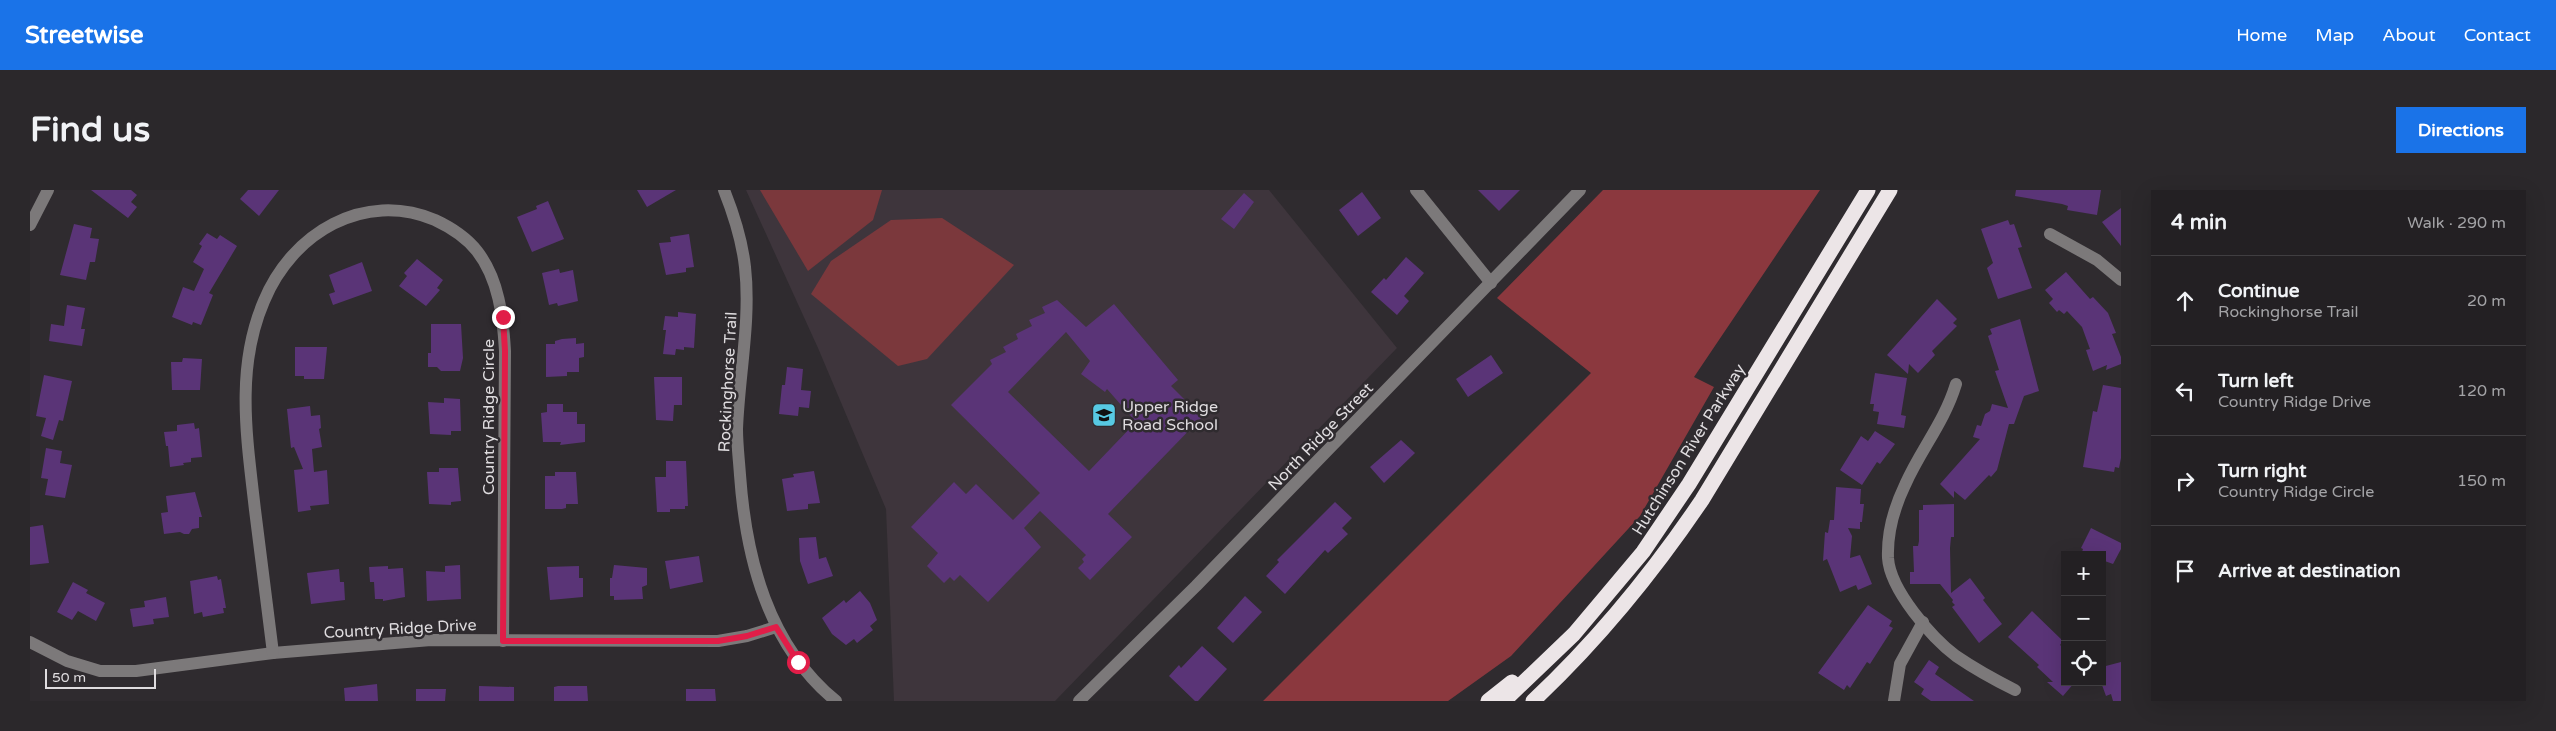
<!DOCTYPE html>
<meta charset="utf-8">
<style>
body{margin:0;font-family:"Varela Round",sans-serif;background:#2b282b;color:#f1f3f6}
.controls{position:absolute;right:15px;bottom:15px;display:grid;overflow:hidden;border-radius:0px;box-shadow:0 5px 20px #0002}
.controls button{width:45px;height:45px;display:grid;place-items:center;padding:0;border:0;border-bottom:1px solid #403e41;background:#232023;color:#f1f3f6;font:25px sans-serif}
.scale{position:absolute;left:15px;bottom:12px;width:111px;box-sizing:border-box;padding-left:5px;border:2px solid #dfdcdf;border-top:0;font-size:14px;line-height:18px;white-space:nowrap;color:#dfdcdf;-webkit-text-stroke:4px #2f2b2f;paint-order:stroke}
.stop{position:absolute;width:15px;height:15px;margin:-11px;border:4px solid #e11d48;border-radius:50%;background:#fff}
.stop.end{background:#e11d48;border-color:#fff;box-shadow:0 1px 5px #0008}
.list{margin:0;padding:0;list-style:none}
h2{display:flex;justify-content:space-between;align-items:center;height:65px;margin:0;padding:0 20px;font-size:21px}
h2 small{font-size:16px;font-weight:400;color:#a3a3a6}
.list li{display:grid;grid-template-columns:32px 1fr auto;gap:15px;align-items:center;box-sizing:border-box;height:90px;padding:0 20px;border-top:1px solid #403e41}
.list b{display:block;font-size:19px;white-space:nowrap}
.list p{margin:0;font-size:16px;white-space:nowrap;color:#a3a3a6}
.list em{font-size:16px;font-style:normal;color:#a3a3a6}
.icon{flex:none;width:28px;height:28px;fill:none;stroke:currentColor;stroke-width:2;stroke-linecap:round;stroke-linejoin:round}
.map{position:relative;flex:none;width:2091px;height:511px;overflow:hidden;border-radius:0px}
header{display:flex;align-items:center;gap:30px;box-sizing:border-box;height:70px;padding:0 25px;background:#1a73e8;color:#fff}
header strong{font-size:24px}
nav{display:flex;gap:28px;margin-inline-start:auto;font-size:18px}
.intro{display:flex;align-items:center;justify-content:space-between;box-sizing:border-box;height:120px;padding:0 30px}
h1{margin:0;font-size:35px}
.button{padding:12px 22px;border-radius:0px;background:#1a73e8;color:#fff;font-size:18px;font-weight:700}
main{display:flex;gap:30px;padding:0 30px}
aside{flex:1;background:#232023;border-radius:0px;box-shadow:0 5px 20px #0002}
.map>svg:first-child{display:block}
</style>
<header>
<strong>Streetwise</strong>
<nav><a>Home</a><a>Map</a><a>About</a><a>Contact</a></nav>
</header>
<div class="intro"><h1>Find us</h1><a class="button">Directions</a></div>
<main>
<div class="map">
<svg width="2091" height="511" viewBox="0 0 2091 511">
<rect width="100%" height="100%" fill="#2f2b2f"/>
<polygon fill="#3e353c" points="716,0 1239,0 1367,158 1025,511 864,511 856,319 788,158"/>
<g fill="#7b383c">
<polygon points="730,0 852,0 843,30 778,81"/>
<polygon points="912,28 984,75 897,169 868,176 781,104 801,71 861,30"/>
</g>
<polygon fill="#8b383e" points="1573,0 1790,0 1664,187 1684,197 1610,326 1481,466 1418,511 1233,511 1561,183 1467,108"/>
<g fill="#5a3477" fill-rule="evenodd">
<polygon points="61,0 101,0 107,5 101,12 107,17 98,28"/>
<polygon points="218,0 249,0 229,26 210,9"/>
<polygon points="607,0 646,0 617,17"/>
<polygon points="1448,0 1490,0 1469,21"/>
<polygon points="1986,0 2071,0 2067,25 2037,20 2038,16 2032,14 1985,6"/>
<polygon points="1332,2 1351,28 1328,46 1309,20"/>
<polygon points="1214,3 1224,12 1204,39 1191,29"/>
<polygon points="518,11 534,49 502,62 487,27 507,19 506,16"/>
<polygon points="2091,18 2091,56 2072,32"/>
<polygon points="1978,30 1980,35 1984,34 1992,57 1988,58 2002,98 1968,109 1957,78 1963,73 1951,39"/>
<polygon points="44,34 62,38 60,48 69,49 65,72 60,72 56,90 30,85"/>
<polygon points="177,43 187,49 190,45 207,56 179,103 183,105 171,135 163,132 162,135 142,127 153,97 164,101 174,79 163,72 172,56 169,54"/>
<polygon points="659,44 664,77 656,78 656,82 636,85 629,53 641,52 640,47"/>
<polygon points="1376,67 1394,83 1374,106 1379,111 1367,125 1341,102 1354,88 1356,90"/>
<polygon points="387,69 413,90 407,98 410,100 396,116 369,96 377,86 374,83"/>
<polygon points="332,72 342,101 303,115 299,104 305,102 299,85"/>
<polygon points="529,79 530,83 543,80 548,111 528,116 527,113 519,115 512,83"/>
<polygon points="2036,82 2060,109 2063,107 2078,123 2086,143 2082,144 2091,167 2091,174 2076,180 2077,175 2063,181 2056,160 2060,159 2052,137 2037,121 2034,124 2029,120 2027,122 2019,113 2023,109 2015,100"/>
<polygon points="1907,109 1927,129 1923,133 1927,136 1902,161 1905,165 1888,183 1879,174 1878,184 1857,165"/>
<path d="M1027 110 1056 137 1084 114 1148 190 1141 196 1172 227 1078 324 1102 347 1060 390 1048 378 1054 372 1052 369 1056 365 1010 321 994 338 1011 357 958 412 930 385 924 391 920 387 914 393 897 376 908 363 881 337 924 292 936 304 946 294 983 330 1010 303 921 215 962 174 960 170 976 162 973 157 988 149 986 144 1002 136 999 130 1015 123 1012 117ZM1036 142 1060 171 1051 184 1075 202 1077 199 1106 232 1059 281 978 202Z"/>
<polygon points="37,115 55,118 51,139 55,139 52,156 19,151 21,134 34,136"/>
<polygon points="648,122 666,124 664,158 654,157 654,160 646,159 645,165 633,164 636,140 633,140 635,126 648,127"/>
<polygon points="1990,129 2009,201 1994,206 1984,234 1979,234 1967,280 1961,287 1959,285 1935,310 1924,301 1924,308 1910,294 1950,249 1943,247 1947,235 1951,236 1955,224 1960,221 1962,214 1978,218 1965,181 1969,180 1958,146 1962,144 1960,139"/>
<polygon points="401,134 431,134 433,168 430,181 411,181 407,177 398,177 398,163 401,163"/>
<polygon points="546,148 546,154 554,153 554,167 549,168 549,182 537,182 537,186 516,187 516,154 525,154 525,151 532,149"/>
<polygon points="265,157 297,157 294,189 274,189 274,186 265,186"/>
<polygon points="1461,165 1473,183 1438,207 1426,189"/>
<polygon points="153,168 172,169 170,200 142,200 141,172 152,172"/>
<polygon points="757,177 773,179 771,200 781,201 779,218 769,217 768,226 749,224 752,195 755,195"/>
<polygon points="1845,183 1877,188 1871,225 1876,226 1874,238 1847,234 1849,222 1843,221 1844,214 1840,214"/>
<polygon points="14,185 42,191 33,231 29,230 23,250 11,246 16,228 6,226"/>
<polygon points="624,187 652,187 652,215 644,215 643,231 626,230"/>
<polygon points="2073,195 2091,198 2091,268 2089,278 2085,277 2084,282 2053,277 2063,221 2067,222"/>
<polygon points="414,208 430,209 431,241 421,241 421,245 400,244 398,212 414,213"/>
<polygon points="517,214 533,214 533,222 547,222 547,234 555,234 555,252 530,255 531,252 513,252 511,223 517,222"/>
<polygon points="280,216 281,226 290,225 291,238 289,239 292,257 282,259 284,282 297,280 299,314 280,316 281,320 268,322 264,280 273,279 264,257 261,258 257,219"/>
<polygon points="164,233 165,239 169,238 172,267 161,268 161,272 153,273 154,275 140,277 138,256 136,256 134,242 147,241 147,235"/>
<polygon points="1845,241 1865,254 1850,274 1847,272 1832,295 1810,280 1831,246 1838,251"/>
<polygon points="1371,250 1385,263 1354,293 1340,277"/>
<polygon points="16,258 32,261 30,273 42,275 35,308 15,305 18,289 11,288"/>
<polygon points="636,271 656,271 658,316 655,316 655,319 640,319 640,322 627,322 625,287 636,287"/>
<polygon points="409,278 428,278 431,311 421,312 421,315 399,314 397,282 409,282"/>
<polygon points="784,281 790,313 778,314 778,319 757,321 752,289 764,287 763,284"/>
<polygon points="525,282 546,282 548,314 536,314 536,318 532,319 515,319 515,286 525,286"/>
<polygon points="1806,297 1831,299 1830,314 1834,314 1832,332 1830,332 1830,339 1818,338 1822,346 1820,368 1830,365 1842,394 1828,400 1826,395 1810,402 1797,369 1793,371 1795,342 1798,343 1800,330 1804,330"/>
<polygon points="165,302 172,327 169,327 169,338 162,339 159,344 154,344 150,342 134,344 131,323 138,322 136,306"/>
<polygon points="1305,312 1322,328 1312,338 1318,344 1298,363 1295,360 1255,404 1236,386 1249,372 1247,370"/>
<polygon points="1924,314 1924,347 1921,347 1920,358 1921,403 1940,388 1955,408 1953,410 1972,434 1949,453 1922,417 1925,415 1922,412 1923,410 1910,394 1880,394 1880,382 1884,382 1883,356 1888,356 1889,351 1889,320 1893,320 1893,315"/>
<polygon points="13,335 19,373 0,375 0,337"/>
<polygon points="2061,338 2091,353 2091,359 2083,374 2072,370 2072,365 2051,365 2053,359 2051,358"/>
<polygon points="786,347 789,369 796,367 803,386 778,394 770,371 769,348"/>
<polygon points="669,366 673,392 640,399 635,371"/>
<polygon points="430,375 431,409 397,411 396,381 415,382 415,376"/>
<polygon points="584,375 617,378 617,395 612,397 613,409 584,410 584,406 580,406 580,388 582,388"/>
<polygon points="358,376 358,379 373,378 375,407 353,411 353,409 345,409 344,392 340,392 339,377"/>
<polygon points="549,376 549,388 553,388 553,407 520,410 517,377"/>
<polygon points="309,379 310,392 314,392 315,410 281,414 277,383"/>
<polygon points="187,386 188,390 191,389 196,418 193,418 194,423 173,427 172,422 164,424 160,391"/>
<polygon points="43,392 58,400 56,403 75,413 66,431 48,421 42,430 27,422"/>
<polygon points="830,401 840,413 847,430 840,436 843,440 827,453 824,449 816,455 802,444 792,428 814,410 816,413"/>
<polygon points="1215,406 1232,422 1203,453 1187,438"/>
<polygon points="136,407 139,427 123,429 124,434 103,437 100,419 115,417 114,411"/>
<polygon points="1838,415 1862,431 1859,436 1863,438 1840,474 1837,472 1820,498 1817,495 1814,500 1788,483"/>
<polygon points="2002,421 2033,451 2030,455 2035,459 2035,492 2045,492 2033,506 2017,492 2023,492 2007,477 2009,475 1978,447"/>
<polygon points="1172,456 1197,479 1168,511 1165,511 1139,486 1149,475 1151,478"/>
<polygon points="1899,470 1909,477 1905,484 1944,511 1901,511 1891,504 1894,499 1884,492"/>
<polygon points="2091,472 2091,511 2083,511 2081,504 2076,506 2072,495 2072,477"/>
<polygon points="347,494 348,511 315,511 314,498"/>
<polygon points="449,496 484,497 484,511 449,511"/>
<polygon points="528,496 557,496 558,511 524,511 524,497"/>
<polygon points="386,499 416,499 415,511 386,511"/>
<polygon points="656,499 685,499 686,511 656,511"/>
</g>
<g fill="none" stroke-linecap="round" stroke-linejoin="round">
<g stroke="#7c797a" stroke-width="12">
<path d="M694 0C704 25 712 50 715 77 721 130 709 185 707 239 707 254 709 270 710 285 716 369 738 455 806 511"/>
<polyline points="1386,0 1461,93"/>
<polyline points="0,35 18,0"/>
<polyline points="2020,44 2067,70 2091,90"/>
<path d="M1926 194C1914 233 1891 259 1875 295 1864 318 1857 342 1858 368 1860 400 1902 448 1926 466 1945 479 1965 490 1985 500"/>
<polyline points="0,452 37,471 70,481 106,481 243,463 401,450 688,451 717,446 746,437"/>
<path d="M243 463C237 415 231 367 225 320 217 249 205 178 234 111 262 43 334 0 405 30 420 37 436 47 447 61 469 89 473 127 475 161L473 451"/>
<polyline points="1049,511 1166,396 1550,0"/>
<polyline points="1864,511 1870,474 1893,432"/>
</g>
<g stroke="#ece5e7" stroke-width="15">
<polyline points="1458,511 1482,492"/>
<polyline points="1474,511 1544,444 1613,362 1659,294 1838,0"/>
<path d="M1503 511C1568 450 1622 384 1672 310L1860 0"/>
</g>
</g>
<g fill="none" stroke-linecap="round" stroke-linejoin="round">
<polyline stroke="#e11d48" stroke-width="6" points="473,127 475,161 473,451 688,451 717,446 746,437 768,472"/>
</g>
<defs>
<symbol id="school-square" viewBox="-11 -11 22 22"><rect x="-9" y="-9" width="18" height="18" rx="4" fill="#57c9e3" stroke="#2f2b2f"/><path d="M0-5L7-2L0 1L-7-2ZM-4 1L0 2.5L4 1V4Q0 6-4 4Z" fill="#111"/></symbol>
</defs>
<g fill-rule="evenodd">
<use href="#school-square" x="1060" y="211" width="28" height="28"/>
</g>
<g text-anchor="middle" stroke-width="5" stroke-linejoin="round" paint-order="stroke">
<g font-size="16" fill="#dfdcdf" stroke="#2f2b2f">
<text transform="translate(697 192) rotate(-87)" y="6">Rockinghorse Trail</text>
<text transform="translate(458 227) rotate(-90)" y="6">Country Ridge Circle</text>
<text transform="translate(1290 246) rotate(-46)" y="6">North Ridge Street</text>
<text transform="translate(1658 259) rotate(-58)" y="6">Hutchinson River Parkway</text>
<text transform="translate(370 438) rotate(-3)" y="6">Country Ridge Drive</text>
</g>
<g font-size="16" fill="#dfdcdf" stroke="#2f2b2f" text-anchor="start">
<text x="1092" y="222">Upper Ridge<tspan x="1092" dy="18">Road School</tspan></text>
</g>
</g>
</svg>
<div class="controls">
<button>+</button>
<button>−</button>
<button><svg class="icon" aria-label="locate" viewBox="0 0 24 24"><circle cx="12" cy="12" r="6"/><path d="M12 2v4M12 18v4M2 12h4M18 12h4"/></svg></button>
</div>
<div class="scale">50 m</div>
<div class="stop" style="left:768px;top:472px"></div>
<div class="stop end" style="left:473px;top:127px"></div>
</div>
<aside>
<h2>4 min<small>Walk · 290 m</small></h2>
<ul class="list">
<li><svg class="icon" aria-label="ahead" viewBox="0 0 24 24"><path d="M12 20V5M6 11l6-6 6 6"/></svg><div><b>Continue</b><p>Rockinghorse Trail</p></div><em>20 m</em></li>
<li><svg class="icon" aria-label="left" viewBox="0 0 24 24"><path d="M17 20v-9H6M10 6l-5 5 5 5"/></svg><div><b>Turn left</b><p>Country Ridge Drive</p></div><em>120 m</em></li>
<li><svg class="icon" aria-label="right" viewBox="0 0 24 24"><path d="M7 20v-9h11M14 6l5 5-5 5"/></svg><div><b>Turn right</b><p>Country Ridge Circle</p></div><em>150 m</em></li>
<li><svg class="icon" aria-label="arrive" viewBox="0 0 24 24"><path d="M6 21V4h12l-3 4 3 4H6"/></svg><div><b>Arrive at destination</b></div></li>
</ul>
</aside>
</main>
